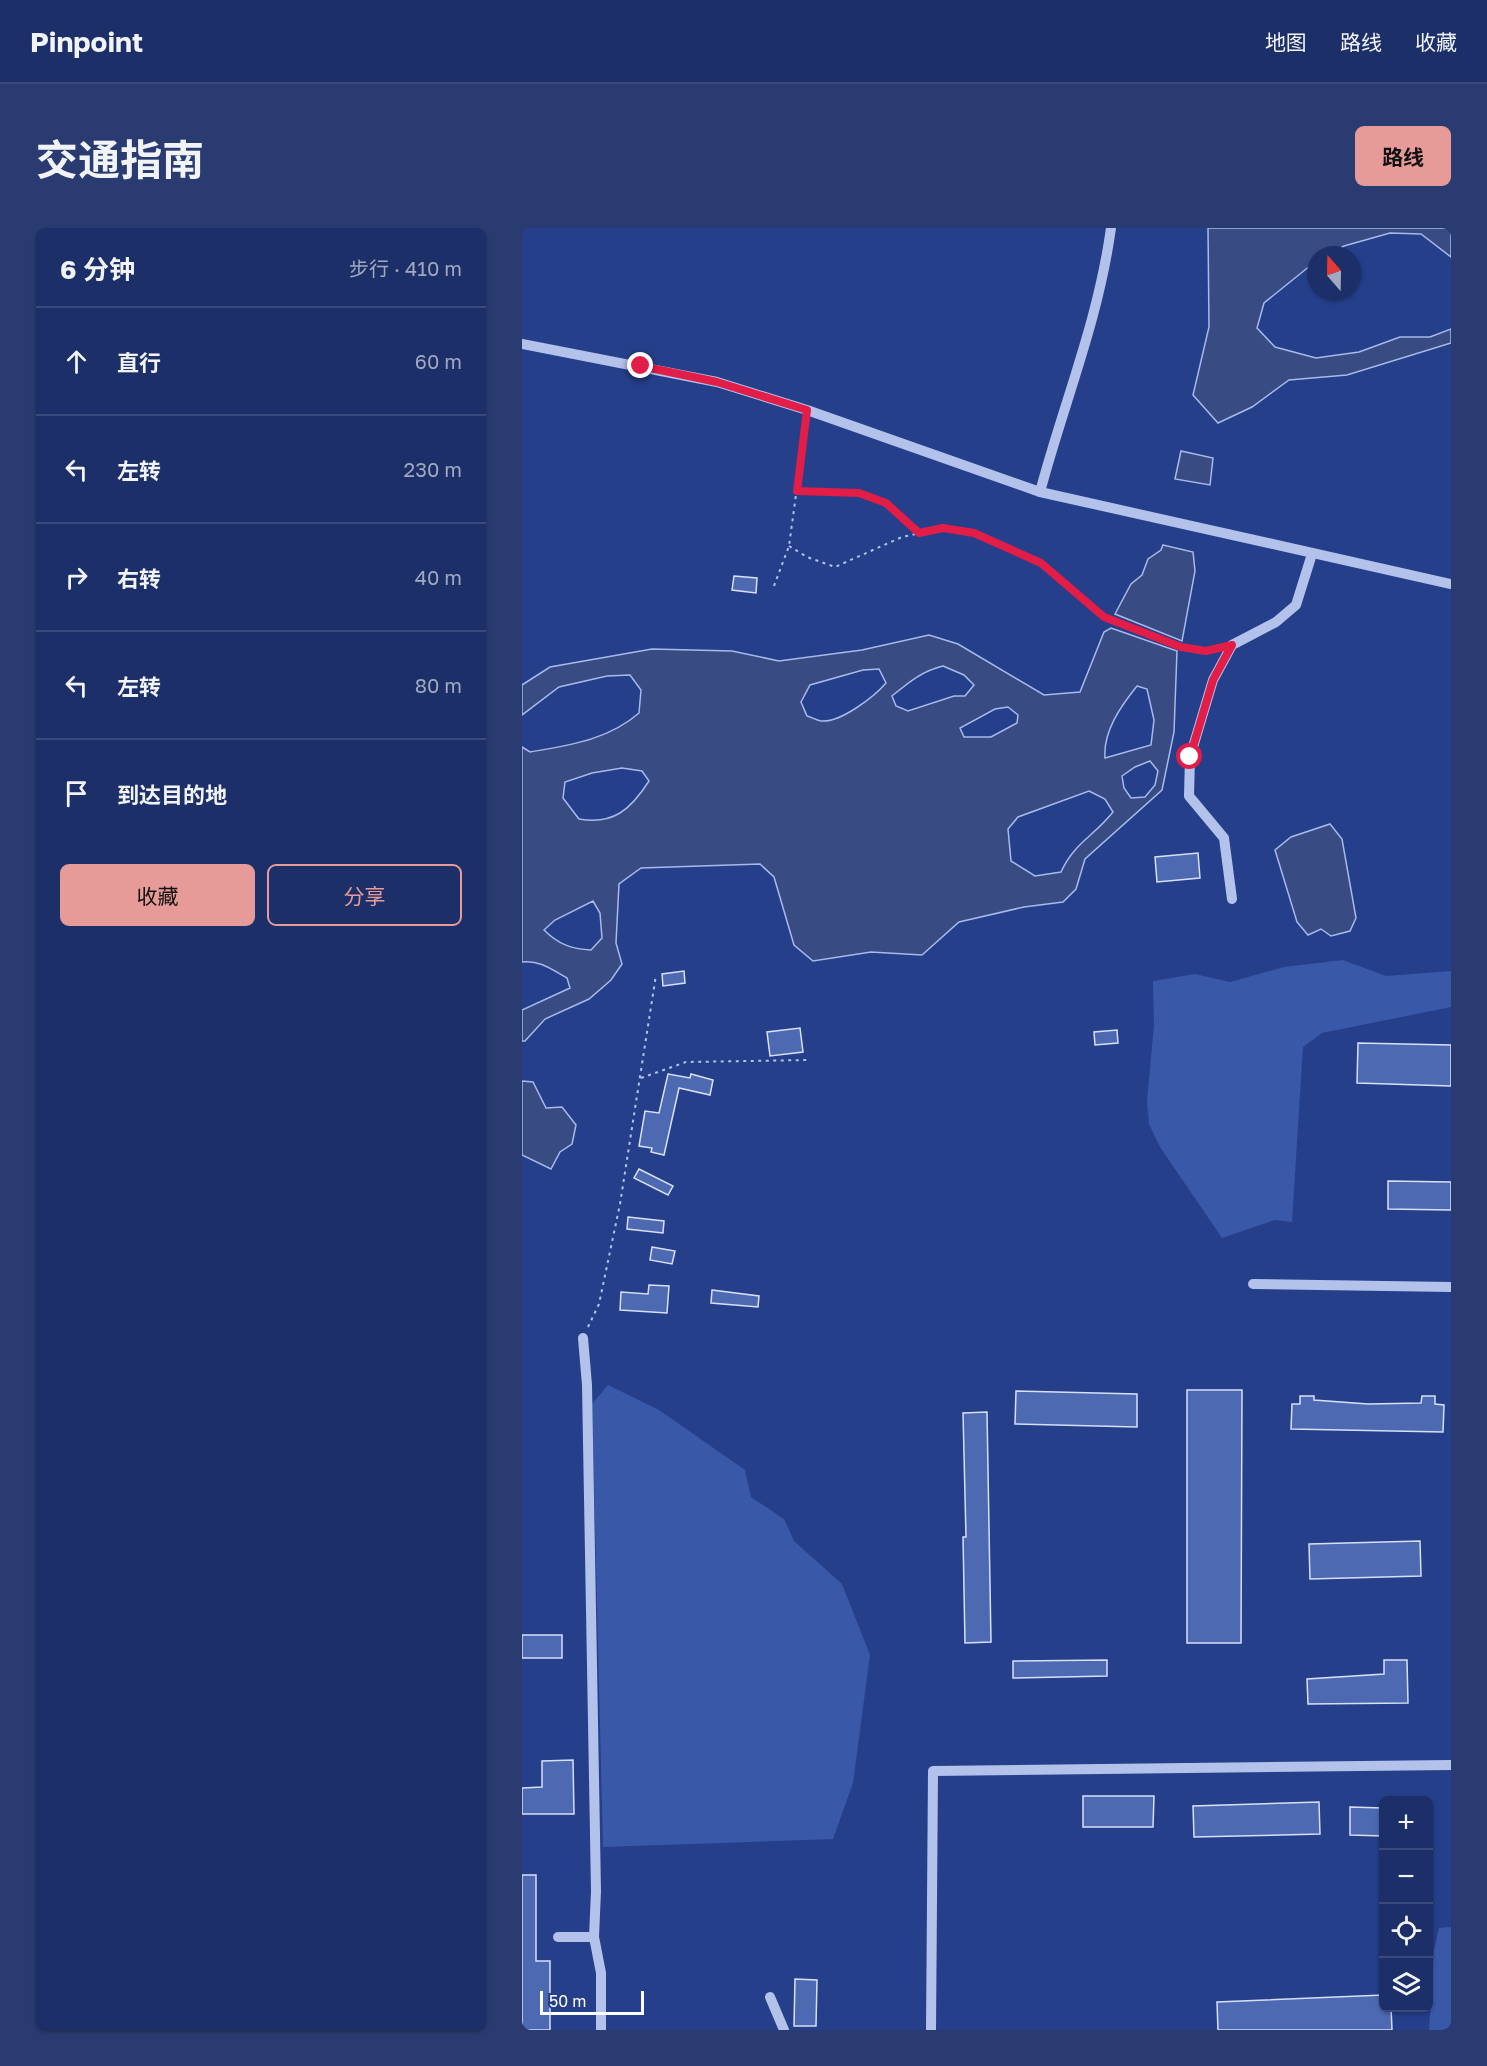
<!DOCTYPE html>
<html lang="zh">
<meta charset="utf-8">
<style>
body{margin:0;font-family:"Golos Text","Noto Sans SC",sans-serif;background:#293b71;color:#f1f3f6}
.controls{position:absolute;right:18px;bottom:18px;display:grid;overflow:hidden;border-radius:9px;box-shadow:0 2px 4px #0004}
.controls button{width:54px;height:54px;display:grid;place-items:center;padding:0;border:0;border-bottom:2px solid #3a4a7c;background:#1c2f68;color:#f1f3f6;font:30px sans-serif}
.compass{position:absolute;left:785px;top:18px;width:54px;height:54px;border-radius:50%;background:#1c2f68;box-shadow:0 2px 4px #0004;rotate:340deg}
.scale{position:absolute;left:18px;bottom:15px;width:104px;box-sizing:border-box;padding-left:6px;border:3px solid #fff;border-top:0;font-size:16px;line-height:21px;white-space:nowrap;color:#fff;-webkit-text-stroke:4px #253f8b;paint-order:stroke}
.stop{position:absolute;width:18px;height:18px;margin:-14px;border:4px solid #e11d48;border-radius:50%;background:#fff}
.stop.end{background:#e11d48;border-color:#fff;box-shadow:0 2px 6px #0008}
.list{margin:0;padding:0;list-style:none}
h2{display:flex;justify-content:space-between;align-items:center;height:78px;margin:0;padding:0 24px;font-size:26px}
h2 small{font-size:20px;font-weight:400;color:#a0a9c0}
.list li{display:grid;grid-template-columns:39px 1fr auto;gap:18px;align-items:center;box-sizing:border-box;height:108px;padding:0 24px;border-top:2px solid #3a4a7c}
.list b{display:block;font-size:22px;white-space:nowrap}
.list em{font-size:20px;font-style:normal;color:#a0a9c0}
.actions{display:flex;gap:12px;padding:18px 24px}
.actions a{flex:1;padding:14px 0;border:2px solid #e69b98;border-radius:9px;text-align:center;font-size:21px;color:#e69b98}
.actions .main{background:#e69b98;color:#111}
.icon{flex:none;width:33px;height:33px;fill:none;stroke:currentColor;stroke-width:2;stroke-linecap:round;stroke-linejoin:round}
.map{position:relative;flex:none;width:929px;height:1802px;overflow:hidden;border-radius:9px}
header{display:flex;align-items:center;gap:36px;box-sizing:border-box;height:84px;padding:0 30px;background:#1c2f68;border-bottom:2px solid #3a4a7c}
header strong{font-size:28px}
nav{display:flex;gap:33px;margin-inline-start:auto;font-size:21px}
.intro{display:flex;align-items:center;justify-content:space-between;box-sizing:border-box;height:144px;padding:0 36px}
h1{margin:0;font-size:42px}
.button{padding:15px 27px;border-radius:9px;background:#e69b98;color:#111;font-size:21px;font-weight:700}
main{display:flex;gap:36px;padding:0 36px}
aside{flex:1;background:#1c2f68;border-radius:9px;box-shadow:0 2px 4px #0004}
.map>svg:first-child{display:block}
</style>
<header>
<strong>Pinpoint</strong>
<nav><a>地图</a><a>路线</a><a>收藏</a></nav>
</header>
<div class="intro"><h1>交通指南</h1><a class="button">路线</a></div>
<main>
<aside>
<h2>6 分钟<small>步行 · 410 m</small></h2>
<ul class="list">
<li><svg class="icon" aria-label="ahead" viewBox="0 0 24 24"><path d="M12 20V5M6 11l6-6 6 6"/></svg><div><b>直行</b></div><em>60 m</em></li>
<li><svg class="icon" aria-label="left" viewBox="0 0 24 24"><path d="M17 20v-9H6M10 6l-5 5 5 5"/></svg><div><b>左转</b></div><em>230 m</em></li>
<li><svg class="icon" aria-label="right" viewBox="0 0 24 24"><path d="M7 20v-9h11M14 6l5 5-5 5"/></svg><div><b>右转</b></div><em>40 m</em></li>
<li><svg class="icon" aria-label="left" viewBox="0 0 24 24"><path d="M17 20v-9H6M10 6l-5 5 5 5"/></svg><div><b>左转</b></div><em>80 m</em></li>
<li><svg class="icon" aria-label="arrive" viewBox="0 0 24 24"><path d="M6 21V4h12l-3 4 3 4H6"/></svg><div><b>到达目的地</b></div></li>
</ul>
<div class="actions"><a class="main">收藏</a><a>分享</a></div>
</aside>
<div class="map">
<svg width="929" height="1802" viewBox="0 0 929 1802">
<rect width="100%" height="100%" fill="#253f8b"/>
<g fill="#3958a8">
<polygon points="821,732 864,748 929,743 929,779 800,805 781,819 770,994 753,992 700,1010 638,919 627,896 625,873 632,797 631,753 673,746 708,754 762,739"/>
<polygon points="86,1157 137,1182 223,1242 229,1269 262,1291 272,1313 320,1356 348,1427 331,1555 311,1611 81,1619 70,1176"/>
<polygon points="929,1699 929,1802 907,1802 912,1722 917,1700"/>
</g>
<g fill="#384b83" stroke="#a7baeb" stroke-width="1.5" fill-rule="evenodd">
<polygon points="686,0 929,0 929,29 899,6 868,5 822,18 805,27 794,27 794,33 742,75 735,100 753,119 794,130 837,124 878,109 908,109 929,101 929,115 825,147 767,152 730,179 696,195 671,167 687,99"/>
<polygon points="659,223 691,230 688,257 653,251"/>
<polygon points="641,317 671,324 673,343 660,413 593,386 609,356 620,347 626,331 639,322"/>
<path d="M589 400 655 423 652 504 640 562 563 631 554 661 541 674 502 679 437 694 400 727 349 724 291 733 272 717 252 649 238 636 119 640 97 656 94 715 100 736 89 752 67 771 23 791 3 813H0V782L48 760 45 750C29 741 18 732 0 734V519L8 524C48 517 86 512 117 485L119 462 108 447 85 448 37 459 0 487V457L28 439 130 421 210 423 257 433 340 422 407 407 436 416 522 467 558 464 582 404ZM421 438 442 447 452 457 443 468H432L386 483 374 478 370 468C387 454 400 443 421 438ZM357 441 364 455C352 469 318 495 299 493 294 492 289 489 285 488L279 474 288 457 341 442ZM615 458 625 461 632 492 629 517 583 530C581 503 599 478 615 458ZM486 479 496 487 495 495 469 509H442L438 500 473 481ZM628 533 636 543 633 557 623 569 609 570 602 560 600 548 613 539ZM100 540 120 543 127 553C109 581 92 597 57 591L41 570 43 554 70 545ZM567 563 583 571 591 584C572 608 552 615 539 644L513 648 489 633 486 601 496 589ZM71 673 78 685 80 710 69 722C49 721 36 716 22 702L33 692Z"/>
<polygon points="808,596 820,611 834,690 828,703 809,708 799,701 786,707 775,694 753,622 769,609"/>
<polygon points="0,853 11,854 24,880 40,879 54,897 50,916 38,924 29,941 0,927"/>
</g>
<g fill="#4d69b2" stroke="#d7e0f8" stroke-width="1.5">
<polygon points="212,348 235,350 234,365 210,362"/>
<polygon points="676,625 678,650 635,654 633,629"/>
<polygon points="162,743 163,755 141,758 140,746"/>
<polygon points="278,800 281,824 248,828 245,804"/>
<polygon points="595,802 596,815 573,817 572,804"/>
<polygon points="836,815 929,817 929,858 835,855"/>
<polygon points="146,846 168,850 169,846 191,852 188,867 157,860 142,927 129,924 130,920 117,918 123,883 137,885"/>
<polygon points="117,941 151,958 146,967 112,950"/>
<polygon points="866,953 929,954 929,982 866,981"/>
<polygon points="106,989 142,993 141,1005 105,1001"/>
<polygon points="130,1019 153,1023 150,1036 128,1032"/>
<polygon points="127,1057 147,1058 145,1085 98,1082 99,1064 126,1066"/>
<polygon points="190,1062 237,1068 236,1079 189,1075"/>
<polygon points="665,1162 720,1162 719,1415 665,1415"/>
<polygon points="494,1163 615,1166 615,1199 493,1196"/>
<polygon points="778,1168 792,1168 792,1172 846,1176 899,1175 900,1168 913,1168 913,1176 922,1177 921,1204 769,1201 770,1176 778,1176"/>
<polygon points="465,1184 469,1414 443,1415 441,1309 444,1309 441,1185"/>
<polygon points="898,1313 899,1348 788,1351 787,1316"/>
<rect x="0" y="1407" width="40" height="23"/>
<polygon points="585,1432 585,1448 491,1450 491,1433"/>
<polygon points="862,1432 885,1432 886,1475 786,1476 785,1451 862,1446"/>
<polygon points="51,1532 52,1586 0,1586 0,1560 20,1559 20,1533"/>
<polygon points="561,1568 632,1568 631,1599 561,1599"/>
<polygon points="797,1574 798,1606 672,1609 671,1578"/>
<polygon points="828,1579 861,1580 861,1608 828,1607"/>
<polygon points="0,1647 14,1647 14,1733 28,1733 28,1802 0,1802"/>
<polygon points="273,1751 295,1752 294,1798 272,1798"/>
<polygon points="861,1767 861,1779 869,1779 870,1802 696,1802 695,1774"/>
</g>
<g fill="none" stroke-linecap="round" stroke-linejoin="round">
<g stroke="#b3c2ea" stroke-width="2" stroke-dasharray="3 4.5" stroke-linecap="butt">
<polyline points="275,263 337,265 364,275 397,305"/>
<polyline points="267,318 285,329 313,339 380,309 421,300 452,305 519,335 582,389 659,419 684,423 695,420"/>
<polyline points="252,358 267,318 284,193"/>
<polyline points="119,850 164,834 287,832"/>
<polyline points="66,1099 77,1076 98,976 134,747"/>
</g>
<g stroke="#b3c2ea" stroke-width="10">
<polyline points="0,116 195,154 285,182 518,264 929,356"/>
<path d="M518 264C542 174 576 94 589 0"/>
<polyline points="710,671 702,610 667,568 668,529 691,452 710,417 754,394 774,377 790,326"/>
<polyline points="731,1056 929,1059"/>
<polyline points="61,1110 65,1157 74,1663 72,1709 79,1745 79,1802"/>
<polyline points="36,1709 72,1709"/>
<polyline points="248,1769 262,1802"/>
<polyline points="409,1802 411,1543 929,1537"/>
</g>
</g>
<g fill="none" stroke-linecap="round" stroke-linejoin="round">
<polyline stroke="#e11d48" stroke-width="8" points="119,138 195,154 285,182 275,263 337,265 364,275 397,305 421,300 452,305 519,335 582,389 659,419 684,423 710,417 691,452 668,529"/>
</g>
</svg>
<div class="controls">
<button>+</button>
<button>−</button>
<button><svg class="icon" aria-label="locate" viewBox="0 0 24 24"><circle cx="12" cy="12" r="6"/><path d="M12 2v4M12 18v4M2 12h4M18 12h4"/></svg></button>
<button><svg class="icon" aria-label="layers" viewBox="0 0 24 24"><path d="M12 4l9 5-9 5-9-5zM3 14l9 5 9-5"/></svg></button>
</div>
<svg class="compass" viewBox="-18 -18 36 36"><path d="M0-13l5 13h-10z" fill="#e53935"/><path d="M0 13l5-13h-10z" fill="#a0a9c0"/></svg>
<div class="scale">50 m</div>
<div class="stop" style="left:668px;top:529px"></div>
<div class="stop end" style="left:119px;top:138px"></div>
</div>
</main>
